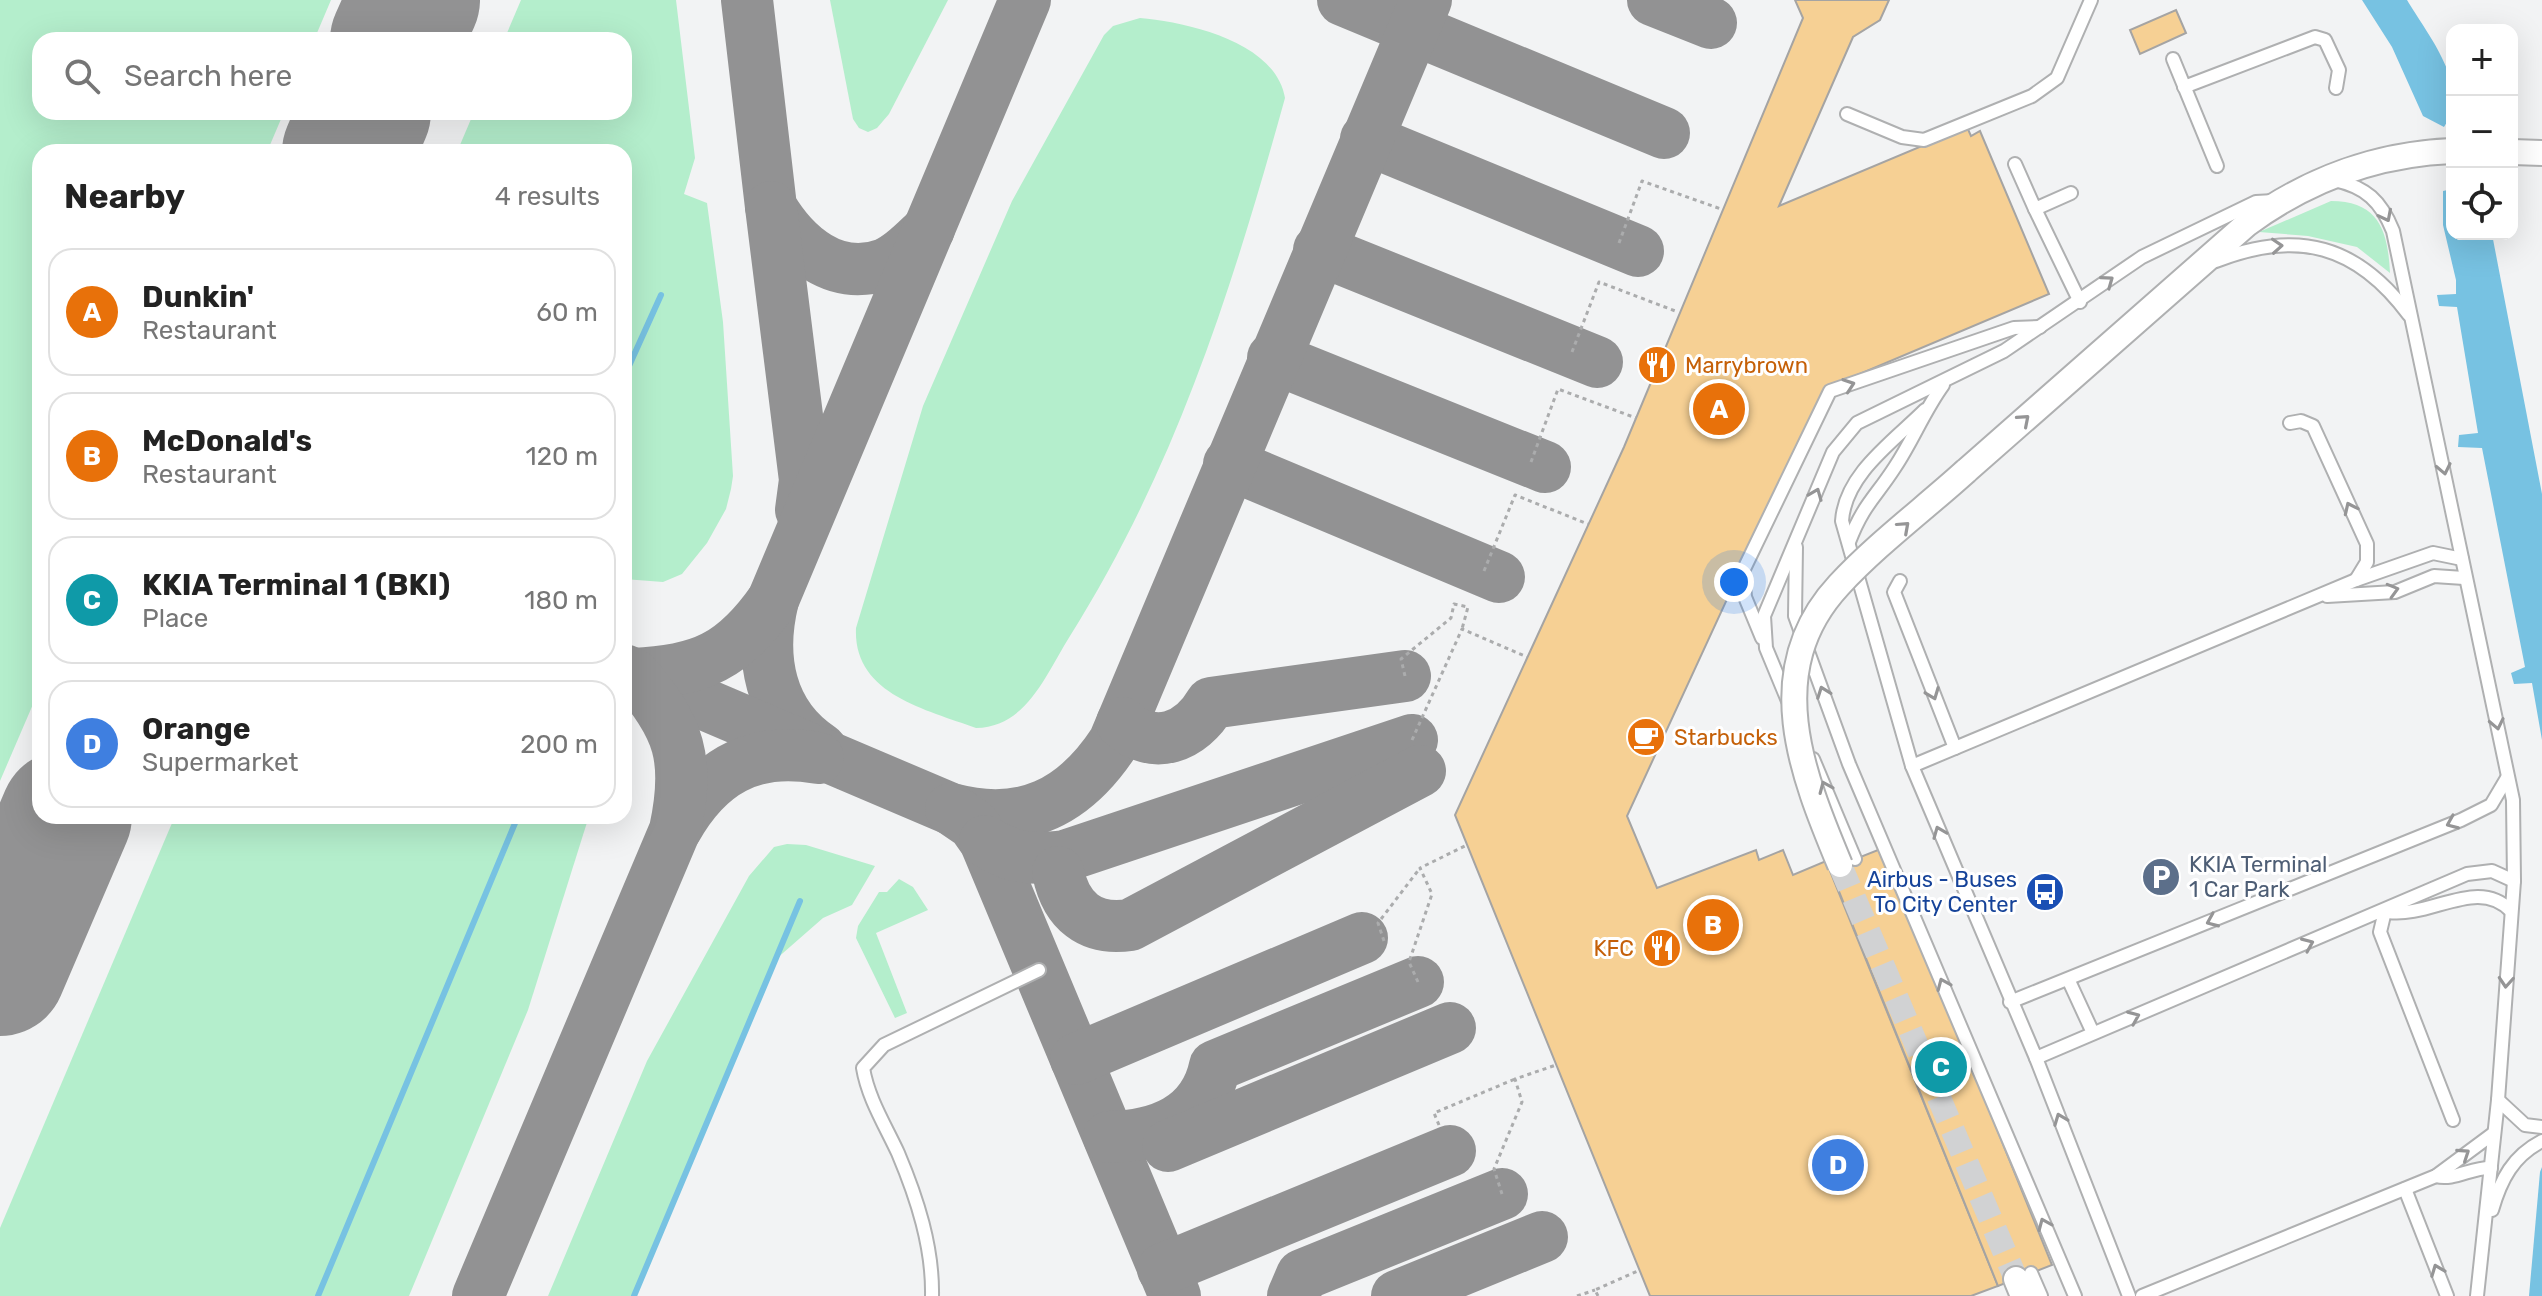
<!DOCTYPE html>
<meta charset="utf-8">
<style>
body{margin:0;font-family:Rubik,sans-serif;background:#f2f2f2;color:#222}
.controls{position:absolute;right:24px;top:24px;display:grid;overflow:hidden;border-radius:16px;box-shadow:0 8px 32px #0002}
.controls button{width:72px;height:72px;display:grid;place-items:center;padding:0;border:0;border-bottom:2px solid #e0e0e0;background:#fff;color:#222;font:40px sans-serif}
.you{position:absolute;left:1734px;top:582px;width:28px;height:28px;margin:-20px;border:6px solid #fff;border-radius:50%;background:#1a73e8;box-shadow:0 0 0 12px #1a73e833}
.badge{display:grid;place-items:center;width:52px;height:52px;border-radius:50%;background:#0f8500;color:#fff;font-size:26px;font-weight:700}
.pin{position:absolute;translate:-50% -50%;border:4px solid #fff;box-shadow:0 2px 8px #0006}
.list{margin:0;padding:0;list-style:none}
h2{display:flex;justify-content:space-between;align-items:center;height:104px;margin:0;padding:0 32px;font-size:34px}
h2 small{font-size:26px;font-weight:400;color:#767676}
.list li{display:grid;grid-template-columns:52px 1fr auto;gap:24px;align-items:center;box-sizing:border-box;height:128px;margin:0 16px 16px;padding:0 16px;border:2px solid #e0e0e0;border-radius:24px}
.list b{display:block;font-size:30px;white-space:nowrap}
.list p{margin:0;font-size:26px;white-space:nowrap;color:#767676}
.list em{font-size:26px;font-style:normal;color:#767676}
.icon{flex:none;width:44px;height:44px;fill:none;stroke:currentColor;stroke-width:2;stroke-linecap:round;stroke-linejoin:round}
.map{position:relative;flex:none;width:2542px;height:1296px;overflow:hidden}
.search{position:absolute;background:#fff;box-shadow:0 8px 32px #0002;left:32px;top:32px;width:600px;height:88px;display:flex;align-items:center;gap:20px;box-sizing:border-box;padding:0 28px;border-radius:24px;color:#767676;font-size:30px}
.panel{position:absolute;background:#fff;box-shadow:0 8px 32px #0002;left:32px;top:144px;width:600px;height:680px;border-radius:24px}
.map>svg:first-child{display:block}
</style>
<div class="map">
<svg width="2542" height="1296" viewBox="0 0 2542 1296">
<rect width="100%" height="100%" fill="#f2f3f4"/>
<g fill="#b4eecc">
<polygon points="0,0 331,0 314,40 40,40 40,112 284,112 267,152 40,152 40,688 0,781"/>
<polygon points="521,0 676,0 695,158 684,194 707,203 723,322 733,476 731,489 726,509 707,543 682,574 663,582 624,579 624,152 457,152 474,112 624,112 624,40 504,40"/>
<polygon points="830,0 948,0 889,114 877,128 868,132 859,128 853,119"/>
<path d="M1140 18C1187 22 1276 42 1285 98 1232 289 1176 467 1070 636 1046 674 1027 727 976 728 925 709 853 694 856 628L923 406 1012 201 1104 35 1113 26Z"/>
<path d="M2331 201C2379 201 2388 231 2390 273L2357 247 2308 236 2259 232Z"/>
<polygon points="175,816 589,816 528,1010 409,1296 0,1296 0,1228"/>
<polygon points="787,844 806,845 875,866 852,905 823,918 775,960 634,1296 548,1296 647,1061 749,876 774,847"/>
<polygon points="899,879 913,887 928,910 876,933 907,1013 895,1018 856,938 858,926 879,892 887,892"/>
</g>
<g fill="#77c2e2">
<path d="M2362 0H2407C2427 34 2473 88 2444 127L2423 116 2392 47Z"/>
<polygon points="2452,189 2452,234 2492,234 2542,494 2542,740 2532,683 2514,684 2511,673 2525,667 2482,448 2458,447 2459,435 2478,433 2457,307 2439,306 2437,295 2456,294 2456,280 2443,225 2443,191"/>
<polygon points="2542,1167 2542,1296 2529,1296 2540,1172"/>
</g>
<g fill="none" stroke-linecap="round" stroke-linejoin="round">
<g stroke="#77c2e2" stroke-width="6">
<polyline points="624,377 661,295"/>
<polyline points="318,1296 518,816"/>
<polyline points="634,1296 800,901"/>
</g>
<g stroke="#929293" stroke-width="52">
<path d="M747 0 771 207C794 246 835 283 885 264 902 257 916 241 929 229"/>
<polyline points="1343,0 1664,133"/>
<polyline points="1653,0 1711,23"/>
<polyline points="1366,139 1638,251"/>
<polyline points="771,207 805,480 801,510"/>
<polyline points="1319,250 1597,362"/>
<polyline points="1273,358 1545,467"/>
<polyline points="1229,464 1499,577"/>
<path d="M773 600C759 657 769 715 821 749"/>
<path d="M624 670 951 809C1023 828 1074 803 1114 742L1426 0"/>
<path d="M633 674C701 671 734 656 773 600L1025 0"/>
<path d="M1122 723C1154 752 1191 737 1211 703L1405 676"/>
<polyline points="951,809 973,824 985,841 1175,1296"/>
<path d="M676 829C708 772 752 746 818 758"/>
<path d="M985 841C1012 859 1033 860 1065 856L1412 740"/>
<path d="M1058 872C1066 911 1090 931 1130 925L1420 771"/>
<polyline points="1076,1059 1362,938"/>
<path d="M1109 1137C1157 1136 1204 1120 1215 1066L1418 982"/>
<polyline points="1168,1146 1450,1028"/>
<polyline points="1163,1269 1450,1151"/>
<path d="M478 1296 675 830C690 760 680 727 633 674"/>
<polyline points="1293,1296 1302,1275 1502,1194"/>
<polyline points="1397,1296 1542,1237"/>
</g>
<g stroke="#929293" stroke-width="132">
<polyline points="396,40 414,0"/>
<polyline points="348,152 365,112"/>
<polyline points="0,970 66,816"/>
</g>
</g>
<g fill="#f6d094" stroke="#a5a4a3" stroke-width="2">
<polygon points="1795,0 1889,0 1880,20 1853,37 1779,206 1967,127 1971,136 1980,131 2049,294 1824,389 1627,816 1657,888 1756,850 1759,860 1783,850 1793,875 1826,861 1998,1286 1971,1296 1650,1296 1455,815 1624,447 1803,18"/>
<polygon points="2176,10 2186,33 2140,54 2130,30"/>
<polygon points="1883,848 2052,1265 1998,1286 1830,869"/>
</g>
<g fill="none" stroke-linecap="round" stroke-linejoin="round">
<polyline stroke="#d1d2d3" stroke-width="24" stroke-dasharray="24 12" stroke-linecap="butt" points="1840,865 2016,1279"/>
<defs>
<g id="lane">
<polyline points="2173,59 2217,166"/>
<polyline points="2184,87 2315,37 2325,40 2339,70 2336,88"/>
<polyline points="1847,114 1902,137 1924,140 2032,96 2057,78 2091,0"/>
<polyline points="2015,164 2035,209"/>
<path d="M2334 180C2366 187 2381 201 2393 231L2513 800 2514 881 2498 1100 2477 1296"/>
<polyline points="2071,193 2035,209 2080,302"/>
<path d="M2216 261C2298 229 2357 245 2409 315"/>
<path d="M1925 410C1894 441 1845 474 1842 521L1912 766 2036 1058 2129 1296"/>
<polyline points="2290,423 2301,421 2313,426 2367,544 2367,562 2356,580"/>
<path d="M1849 542C1863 505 1875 498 1895 467 1913 440 1924 411 1943 385"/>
<polyline points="1796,547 1795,616 1849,764 2075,1296"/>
<polyline points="1900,581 1894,592 1955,748"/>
<polyline points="2327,596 2395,592 2434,576 2464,578"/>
<polyline points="1762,638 1745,597 1743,571 1830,391 2014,328 2040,327"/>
<polyline points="1788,701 1766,648 1764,616 1833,452 1857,423 2004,351 2142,257 2256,202 2274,201"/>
<polyline points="1813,759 1855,859"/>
<polyline points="1912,766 2356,580 2433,553 2462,559"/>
<polyline points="2385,911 2380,932 2453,1120"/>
<path d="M2388 912C2431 918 2478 876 2511 911"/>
<polyline points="2069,981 2093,1033"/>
<polyline points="2010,1002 2461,820 2491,805 2507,778"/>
<polyline points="2036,1058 2467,874 2492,871 2514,881"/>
<polyline points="2498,1100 2525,1125 2542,1127"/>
<path d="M2436 1176C2454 1181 2472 1167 2491 1168"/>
<polyline points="2405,1189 2447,1296"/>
<path d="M2492 1210C2501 1179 2513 1156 2542 1141"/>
<polyline points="2031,1273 2041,1296"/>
<path d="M932 1296C933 1247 917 1198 898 1153 885 1125 868 1098 863 1068L884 1045 1039 970"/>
<polyline points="2142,1296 2436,1176 2494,1133"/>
</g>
<g id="street">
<polyline points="2512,152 2542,153"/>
<path d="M1966 471 2247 224C2307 180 2377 154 2452 151"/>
<polyline points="2016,1279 2023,1296"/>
</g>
</defs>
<use href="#lane" stroke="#afb0b1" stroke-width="16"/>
<use href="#street" stroke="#afb0b1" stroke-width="28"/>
<g stroke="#abacad" stroke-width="3" stroke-dasharray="4 4" stroke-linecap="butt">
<polyline points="1619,243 1642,181 1721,209"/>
<polyline points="1572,352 1599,282 1678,312"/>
<polyline points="1531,462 1558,389 1636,418"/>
<polyline points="1484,571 1515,495 1588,524"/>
<polyline points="1405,676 1401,659 1451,618 1454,604 1468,607 1462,629"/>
<polyline points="1412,740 1462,629 1527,657"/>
<polyline points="1384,941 1378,923 1420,868"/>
<polyline points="1418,982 1409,962 1432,894 1420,868 1467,845"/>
<polyline points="1439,1125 1434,1113 1515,1079"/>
<polyline points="1502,1194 1494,1169 1522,1102 1515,1079 1556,1065"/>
<polyline points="1577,1296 1595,1290"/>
<polyline points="1598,1296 1595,1290 1640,1270"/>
</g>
<use href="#lane" stroke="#fff" stroke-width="12"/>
<use href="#street" stroke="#fff" stroke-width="24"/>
<defs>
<path id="street-bridge" d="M1840 865C1802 774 1760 670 1839 585 1877 544 1924 509 1966 471"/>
</defs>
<use href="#street-bridge" stroke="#afb0b1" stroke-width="28" stroke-linecap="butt"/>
<use href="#street-bridge" stroke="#fff" stroke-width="24"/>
</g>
<defs><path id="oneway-chevron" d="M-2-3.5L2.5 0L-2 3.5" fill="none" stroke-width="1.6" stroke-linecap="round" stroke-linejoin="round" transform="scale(2)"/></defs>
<g stroke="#959596">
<use href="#oneway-chevron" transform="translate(2386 216) rotate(63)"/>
<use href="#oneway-chevron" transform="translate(2277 246) rotate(-4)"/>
<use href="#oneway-chevron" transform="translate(2108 281) rotate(-36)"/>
<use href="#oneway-chevron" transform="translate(1849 385) rotate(-19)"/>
<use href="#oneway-chevron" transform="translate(2024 420) rotate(-41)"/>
<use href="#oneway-chevron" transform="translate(2444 469) rotate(78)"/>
<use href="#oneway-chevron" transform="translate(1816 494) rotate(-68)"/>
<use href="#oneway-chevron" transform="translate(2350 508) rotate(-115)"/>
<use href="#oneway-chevron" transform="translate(1904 527) rotate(-42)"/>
<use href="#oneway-chevron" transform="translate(2393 590) rotate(-16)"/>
<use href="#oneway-chevron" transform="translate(1823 692) rotate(-110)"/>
<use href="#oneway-chevron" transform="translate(1933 694) rotate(69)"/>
<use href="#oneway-chevron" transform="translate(2497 724) rotate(78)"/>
<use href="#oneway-chevron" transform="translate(1825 787) rotate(-113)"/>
<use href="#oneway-chevron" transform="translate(2452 823) rotate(157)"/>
<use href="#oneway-chevron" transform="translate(1939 832) rotate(-112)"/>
<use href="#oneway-chevron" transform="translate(2212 921) rotate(157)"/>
<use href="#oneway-chevron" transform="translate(2308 944) rotate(-23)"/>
<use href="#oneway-chevron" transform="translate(2506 982) rotate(94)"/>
<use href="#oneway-chevron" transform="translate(1943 984) rotate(-113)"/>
<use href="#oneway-chevron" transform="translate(2134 1017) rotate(-23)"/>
<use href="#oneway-chevron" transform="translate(2060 1119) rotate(-111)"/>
<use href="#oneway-chevron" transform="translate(2464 1154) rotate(-34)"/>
<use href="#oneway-chevron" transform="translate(2044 1224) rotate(-113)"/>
<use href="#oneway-chevron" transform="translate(2437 1270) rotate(-111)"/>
</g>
<defs>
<symbol id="restaurant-disc" viewBox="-11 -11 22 22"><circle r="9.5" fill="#e8710a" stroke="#fff"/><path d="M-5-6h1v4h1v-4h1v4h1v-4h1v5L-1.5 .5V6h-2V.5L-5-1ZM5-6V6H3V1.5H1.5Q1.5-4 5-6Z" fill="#fff"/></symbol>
<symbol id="cafe-disc" viewBox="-11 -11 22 22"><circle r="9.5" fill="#e8710a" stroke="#fff"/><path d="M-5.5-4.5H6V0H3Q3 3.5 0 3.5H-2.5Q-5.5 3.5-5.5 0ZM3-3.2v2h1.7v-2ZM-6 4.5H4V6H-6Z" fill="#fff"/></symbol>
<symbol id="parking-disc" viewBox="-11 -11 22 22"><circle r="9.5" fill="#5c6f8a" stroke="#fff"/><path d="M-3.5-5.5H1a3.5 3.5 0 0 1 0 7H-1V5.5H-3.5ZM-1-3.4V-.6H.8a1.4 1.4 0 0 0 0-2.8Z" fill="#fff"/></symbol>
<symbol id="bus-disc" viewBox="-11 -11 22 22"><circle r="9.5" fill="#1a4fb4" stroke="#fff"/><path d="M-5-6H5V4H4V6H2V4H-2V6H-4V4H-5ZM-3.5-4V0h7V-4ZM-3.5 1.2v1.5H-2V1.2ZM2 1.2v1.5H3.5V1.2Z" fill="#fff"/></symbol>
</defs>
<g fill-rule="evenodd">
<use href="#restaurant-disc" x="1635" y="343" width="44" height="44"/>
<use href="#cafe-disc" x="1624" y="715" width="44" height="44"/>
<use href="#parking-disc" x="2139" y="855" width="44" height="44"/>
<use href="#bus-disc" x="2023" y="870" width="44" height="44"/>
<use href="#restaurant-disc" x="1640" y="926" width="44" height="44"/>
</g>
<g text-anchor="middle" stroke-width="6" stroke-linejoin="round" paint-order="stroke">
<g font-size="22" fill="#c56008" stroke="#fff" text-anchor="start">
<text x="1685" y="373">Marrybrown</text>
<text x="1674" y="745">Starbucks</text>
<text x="1634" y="956" text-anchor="end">KFC</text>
</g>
<g font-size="22" fill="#4e5e75" stroke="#fff" text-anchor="start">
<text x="2189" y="872">KKIA Terminal<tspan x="2189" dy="25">1 Car Park</tspan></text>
</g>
<g font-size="22" fill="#164399" stroke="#fff" text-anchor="end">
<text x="2017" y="887">Airbus - Buses<tspan x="2017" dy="25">To City Center</tspan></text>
</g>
</g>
</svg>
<div class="controls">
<button>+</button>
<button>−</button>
<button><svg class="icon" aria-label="locate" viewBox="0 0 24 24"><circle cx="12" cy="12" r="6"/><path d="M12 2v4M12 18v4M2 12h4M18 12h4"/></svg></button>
</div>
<div class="you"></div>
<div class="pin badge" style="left:1719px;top:409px;background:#e8710a">A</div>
<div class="pin badge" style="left:1713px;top:925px;background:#e8710a">B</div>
<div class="pin badge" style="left:1941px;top:1067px;background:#0f9aa8">C</div>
<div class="pin badge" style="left:1838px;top:1165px;background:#3f7fe0">D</div>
<div class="search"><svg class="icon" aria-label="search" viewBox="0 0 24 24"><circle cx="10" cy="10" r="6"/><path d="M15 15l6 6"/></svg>Search here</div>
<section class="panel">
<h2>Nearby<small>4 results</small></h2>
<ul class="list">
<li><span class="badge" style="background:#e8710a">A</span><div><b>Dunkin'</b><p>Restaurant</p></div><em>60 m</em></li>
<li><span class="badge" style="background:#e8710a">B</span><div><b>McDonald's</b><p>Restaurant</p></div><em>120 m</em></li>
<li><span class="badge" style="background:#0f9aa8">C</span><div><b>KKIA Terminal 1 (BKI)</b><p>Place</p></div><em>180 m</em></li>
<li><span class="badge" style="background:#3f7fe0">D</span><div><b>Orange</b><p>Supermarket</p></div><em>200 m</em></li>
</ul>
</section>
</div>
